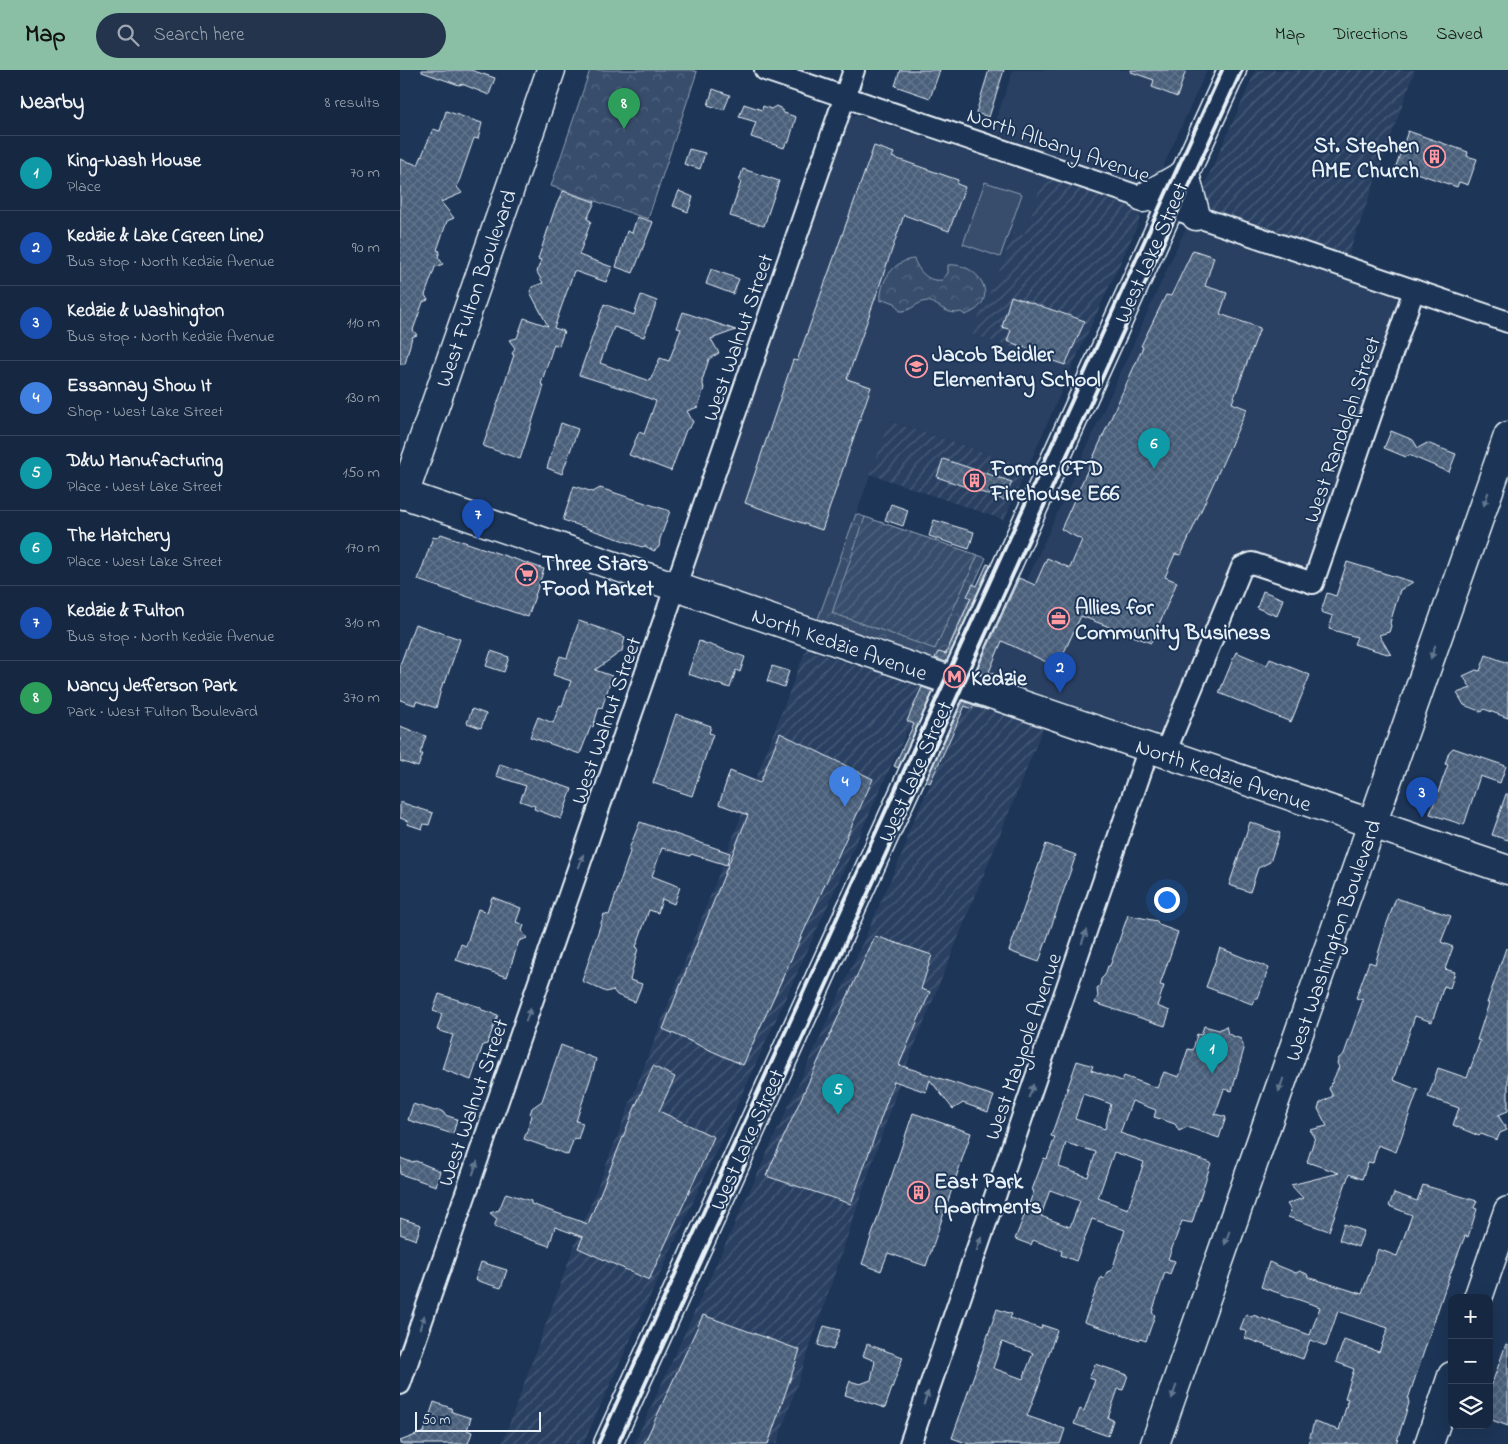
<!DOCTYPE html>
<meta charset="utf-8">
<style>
body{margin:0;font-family:"Indie Flower",sans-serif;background:#23344c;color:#f1f3f6}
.controls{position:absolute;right:15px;bottom:15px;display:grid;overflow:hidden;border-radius:10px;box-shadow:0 5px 20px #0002}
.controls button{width:45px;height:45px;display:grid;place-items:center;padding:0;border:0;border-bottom:1px solid #35445a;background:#162841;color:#f1f3f6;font:25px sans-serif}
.scale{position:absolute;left:15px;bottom:12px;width:126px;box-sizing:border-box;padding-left:5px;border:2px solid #e8f1f8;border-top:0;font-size:14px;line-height:18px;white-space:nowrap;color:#e8f1f8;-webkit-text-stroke:4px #1d3557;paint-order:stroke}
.you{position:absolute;left:766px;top:829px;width:18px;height:18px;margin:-12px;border:4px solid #fff;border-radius:50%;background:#1a73e8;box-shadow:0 0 0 8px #1a73e833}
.badge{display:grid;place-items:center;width:32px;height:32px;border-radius:50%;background:#8abfa5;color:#fff;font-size:16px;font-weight:700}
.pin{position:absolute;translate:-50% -41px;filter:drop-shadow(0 1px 2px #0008)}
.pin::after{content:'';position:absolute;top:26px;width:18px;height:15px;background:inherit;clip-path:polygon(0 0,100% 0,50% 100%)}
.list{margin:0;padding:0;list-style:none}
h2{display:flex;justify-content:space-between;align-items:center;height:65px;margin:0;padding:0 20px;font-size:21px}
h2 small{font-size:16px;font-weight:400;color:#9ea6b1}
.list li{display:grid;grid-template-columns:32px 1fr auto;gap:15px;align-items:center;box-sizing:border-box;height:75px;padding:0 20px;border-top:1px solid #35445a}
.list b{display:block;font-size:19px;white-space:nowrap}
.list p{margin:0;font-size:16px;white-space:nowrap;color:#9ea6b1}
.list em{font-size:16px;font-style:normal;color:#9ea6b1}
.icon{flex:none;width:28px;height:28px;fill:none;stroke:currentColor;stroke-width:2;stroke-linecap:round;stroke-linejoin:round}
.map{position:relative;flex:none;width:1108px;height:1374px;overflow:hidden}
header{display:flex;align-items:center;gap:30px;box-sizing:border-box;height:70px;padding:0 25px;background:#8abfa5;color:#111}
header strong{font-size:24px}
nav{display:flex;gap:28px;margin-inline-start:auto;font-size:18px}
.search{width:350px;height:45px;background:#23344c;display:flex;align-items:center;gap:12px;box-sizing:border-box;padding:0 18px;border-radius:28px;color:#9ea6b1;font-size:19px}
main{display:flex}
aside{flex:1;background:#162841}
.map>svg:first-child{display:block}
</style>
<header>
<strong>Map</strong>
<div class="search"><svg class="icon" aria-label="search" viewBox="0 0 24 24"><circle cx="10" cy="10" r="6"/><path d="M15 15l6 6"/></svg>Search here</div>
<nav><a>Map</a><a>Directions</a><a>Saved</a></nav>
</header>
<main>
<aside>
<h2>Nearby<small>8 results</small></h2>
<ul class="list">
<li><span class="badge" style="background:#0f9aa8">1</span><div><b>King-Nash House</b><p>Place</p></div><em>70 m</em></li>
<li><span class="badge" style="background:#1a4fb4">2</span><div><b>Kedzie &amp; Lake (Green Line)</b><p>Bus stop · North Kedzie Avenue</p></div><em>90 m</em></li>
<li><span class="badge" style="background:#1a4fb4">3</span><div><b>Kedzie &amp; Washington</b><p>Bus stop · North Kedzie Avenue</p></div><em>110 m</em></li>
<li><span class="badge" style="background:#3f7fe0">4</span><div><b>Essannay Show It</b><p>Shop · West Lake Street</p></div><em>130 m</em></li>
<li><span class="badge" style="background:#0f9aa8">5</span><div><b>D&amp;W Manufacturing</b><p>Place · West Lake Street</p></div><em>150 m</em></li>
<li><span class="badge" style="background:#0f9aa8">6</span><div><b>The Hatchery</b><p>Place · West Lake Street</p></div><em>170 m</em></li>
<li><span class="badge" style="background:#1a4fb4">7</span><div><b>Kedzie &amp; Fulton</b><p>Bus stop · North Kedzie Avenue</p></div><em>310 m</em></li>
<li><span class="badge" style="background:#2e9e5b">8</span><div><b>Nancy Jefferson Park</b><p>Park · West Fulton Boulevard</p></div><em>370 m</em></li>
</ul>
</aside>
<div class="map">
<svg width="1108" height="1374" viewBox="0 0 1108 1374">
<defs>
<pattern id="industrial-furrows" width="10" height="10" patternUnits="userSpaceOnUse" patternTransform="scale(1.25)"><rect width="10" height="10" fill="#2a4162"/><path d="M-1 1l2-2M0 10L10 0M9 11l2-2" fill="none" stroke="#495d79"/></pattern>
<pattern id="park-crowns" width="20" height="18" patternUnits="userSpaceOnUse" patternTransform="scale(1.25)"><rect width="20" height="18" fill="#374d6c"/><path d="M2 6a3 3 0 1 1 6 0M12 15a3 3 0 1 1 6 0" fill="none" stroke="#546782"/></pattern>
<pattern id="garden-furrows" width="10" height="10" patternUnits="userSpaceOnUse" patternTransform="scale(1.25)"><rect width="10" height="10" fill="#374d6c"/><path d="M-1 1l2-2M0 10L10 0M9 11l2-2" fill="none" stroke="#546782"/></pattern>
<pattern id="building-cross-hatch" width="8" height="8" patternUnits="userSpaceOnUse" patternTransform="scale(1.25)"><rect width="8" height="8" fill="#495e7a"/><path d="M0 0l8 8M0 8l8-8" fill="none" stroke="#63768e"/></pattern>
</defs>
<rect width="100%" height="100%" fill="#1d3557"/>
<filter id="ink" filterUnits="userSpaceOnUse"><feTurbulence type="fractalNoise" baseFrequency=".02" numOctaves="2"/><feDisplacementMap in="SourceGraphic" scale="10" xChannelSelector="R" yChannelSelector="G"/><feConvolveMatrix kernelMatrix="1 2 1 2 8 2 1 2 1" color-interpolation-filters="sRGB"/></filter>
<g filter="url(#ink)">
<g fill="#2a4162">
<polygon points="613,0 807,0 757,110 748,119 592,62"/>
<polygon points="456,45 644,107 624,165 612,161 599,202 572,264 672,297 628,397 490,351 418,549 302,509 298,507 294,500 448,52 451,47"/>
<polygon points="788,157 996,227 1001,232 910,498 906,501 901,501 850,483 844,483 833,489 765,658 762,662 756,663 649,627 642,626 589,608 582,605 581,603 620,516 627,510 782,166"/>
</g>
<g fill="url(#industrial-furrows)">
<polygon points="856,0 1015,0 948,186 800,136 800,125"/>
<polygon points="644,107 738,139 741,141 739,152 672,297 571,264 599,202 613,161 624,165"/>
<polygon points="489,351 628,397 604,450 470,404"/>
<polygon points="406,579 454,595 466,592 530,618 512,656 507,661 183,1374 102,1374 171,1185"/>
<polygon points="569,630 630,648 643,658 499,1014 377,1374 234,1374 436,932 507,773 506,767"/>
</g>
<g fill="url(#park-crowns)" stroke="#909fb2">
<polygon points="190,0 292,0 297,2 248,149 151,116"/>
<path d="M514 189C519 202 528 212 542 210L548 203V195C580 192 603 232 565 245L561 242C547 246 541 235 528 231 517 231 511 242 500 241L495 233 486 230 481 231C479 212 494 190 514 189Z"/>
<polygon points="456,444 586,488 574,514 575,518 542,591 539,592 483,575 477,570 418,549"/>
</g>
<polygon fill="url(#garden-furrows)" stroke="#909fb2" points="465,447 578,485 535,579 432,543"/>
<polygon fill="#374d6c" stroke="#909fb2" points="585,112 622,124 600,187 563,174"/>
<g fill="url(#building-cross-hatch)" stroke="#e8f1f8" fill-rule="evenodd">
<polygon points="22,0 71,0 95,8 89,25 62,14 59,15 22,2"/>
<polygon points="500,0 540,0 530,28 495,16"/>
<polygon points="589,0 604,0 589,47 576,43"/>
<polygon points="731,0 786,0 777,27 752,17 754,10 731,2"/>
<polygon points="313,19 330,25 324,40 308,35"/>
<polygon points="344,34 362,40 363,36 371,39 376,36 382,39 384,43 396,47 389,72 386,73 384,78 351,67 356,52 339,47"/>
<polygon points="46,41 82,53 78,69 74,68 57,117 62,123 41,132 54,148 47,151 37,180 40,181 38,187 43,194 35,197 25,225 28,230 23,232 13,260 17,265 12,267 5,294 0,294 0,89 18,95 33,59 40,61"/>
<polygon points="1008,61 1068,82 1067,86 1077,89 1068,115 1059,112 1057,117 996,96"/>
<polygon points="474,76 494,83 492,87 558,110 557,114 565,117 549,161 504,145 447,309 471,317 422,460 345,433 393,290 397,291"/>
<polygon points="289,79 305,83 300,99 284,94"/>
<polygon points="343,99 379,111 364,156 330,146 341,112 339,111"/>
<polygon points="163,121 195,132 187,149 191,151 179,185 212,197 206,212 174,201 154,258 164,261 159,276 154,274 141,314 144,316 120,389 83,376 114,285 112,284 115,278 109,270 117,268 124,248 148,256 130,222 132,217 143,213 137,202 141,190 138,189 155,138"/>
<polygon points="279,121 293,127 288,142 273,136"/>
<polygon points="237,147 253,152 233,203 216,197 227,161 232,163"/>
<polygon points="793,180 814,187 805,216 827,223 820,244 860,258 832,333 847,339 781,485 775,484 765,507 777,512 751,573 681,546 657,597 602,571 589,602 603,607 601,611 576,602 619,508 635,515 647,488 670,498 682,470 661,459 743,277 741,276 766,225 771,226"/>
<polygon points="311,199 339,209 333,224 306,214"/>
<polygon points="241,225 257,231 244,267 214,257 200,293 250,311 260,288 269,291 281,259 277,258 283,242 336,260 311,269 319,283 309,289 302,311 304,318 298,337 287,341 293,352 290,357 286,360 271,401 229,385 239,362 244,364 256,331 227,320 179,305 204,234 234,245"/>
<polygon points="611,226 685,251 665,295 630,283 631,280 607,271 611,260 602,257"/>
<polygon points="161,353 178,359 162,404 147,398"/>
<polygon points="991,361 1013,370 1018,378 1027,373 1056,384 1049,402 1009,385 1006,387 984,378"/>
<polygon points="543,389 612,412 604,430 537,407"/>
<polygon points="174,416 193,422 200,418 270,441 260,469 259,477 254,481 245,476 242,477 163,450"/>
<polygon points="491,434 508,440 503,456 485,450"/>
<polygon points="534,450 574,462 569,479 529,466"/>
<polygon points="41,464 144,499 128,547 18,510 33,467 36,468"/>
<polygon points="947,492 1013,512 1000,520 990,553 991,556 989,562 979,565 991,585 954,574 957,567 929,559 933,546 921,542 927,523 936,526"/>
<polygon points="587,494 590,495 546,592 535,588 538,582 546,584 571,528 567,526 573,514 577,516"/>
<polygon points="863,521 883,529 877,546 857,538"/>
<polygon points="179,551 225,567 222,581 195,600 212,606 202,638 199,637 193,657 191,656 180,684 130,667 138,647 153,653 160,635 162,636 171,611 153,605 160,586 167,588"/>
<polygon points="15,554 60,569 45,613 43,612 36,638 16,631 15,635 0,630 0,595"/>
<polygon points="299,571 345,587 340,602 336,600 330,618 288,604"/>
<polygon points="91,581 109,587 104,602 86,596"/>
<polygon points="836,582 867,595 870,589 910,605 891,652 819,623"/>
<polygon points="1086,585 1108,593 1108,648 1084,639 1082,642 1064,635 1057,623 1071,618 1063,606 1076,600 1080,601"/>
<polygon points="372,596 389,601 384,617 367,611"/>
<polygon points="522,617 533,621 498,698 494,696 514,654 507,651"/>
<polygon points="563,631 588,640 573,636 572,639 565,636 530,713 526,711"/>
<polygon points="72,639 86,644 81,658 67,653"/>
<polygon points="276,644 311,656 309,663 313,664 292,726 253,713"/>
<polygon points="0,656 26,666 20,684 23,684 18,697 0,691"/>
<polygon points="380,663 473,709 343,995 263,959 348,745 319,734 330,701 360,713"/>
<polygon points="1053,678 1106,696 1100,713 1080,706 1064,755 1030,744 1048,695 1045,694 1049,682"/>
<polygon points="100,694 172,719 161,749 134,739 135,736 120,731 126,716 96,706"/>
<polygon points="1106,724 1108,724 1108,770 1092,765"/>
<polygon points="0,732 33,743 29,755 24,754 22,759 7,754 8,751 0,748"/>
<polygon points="240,752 330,783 327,795 291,784 290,786 262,778 252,806 280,817 274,834 262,829 258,843 249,840 236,877 238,878 230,910 242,914 235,932 217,925 213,920 206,922 182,911 204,844 209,845 230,782 229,779"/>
<polygon points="850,752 880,763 870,792 858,798 850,822 829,815"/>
<polygon points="646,774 676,785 639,892 609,881"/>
<polygon points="92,827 121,838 116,852 124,855 122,861 127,868 119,871 107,907 56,890 61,874 66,876 78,839 87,842"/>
<polygon points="996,828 1051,846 1041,872 1053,877 1045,899 1055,902 1050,918 1044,916 1032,952 1015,946 993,1010 1018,1020 996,1082 978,1075 973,1093 968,1092 962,1109 949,1104 929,1161 888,1147 891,1140 887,1134 903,1128 891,1115 939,1103 907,1092 915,1067 910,1060 927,1056 918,1039 920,1033 933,1026 929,1019 939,997 937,993 939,988 944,984 963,930 956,928 969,892 975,894 984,864 984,858 986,856"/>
<polygon points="728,845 757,851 759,855 778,862 760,915 764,916 757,936 770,941 765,956 695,933 698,926 697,919 700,915 701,909 705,905 708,896 710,896"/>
<polygon points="475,866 532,885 521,919 530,922 499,995 594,1026 588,1042 563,1033 553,1039 530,1010 526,1022 494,1011 451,1134 366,1106"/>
<polygon points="820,878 869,898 858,928 855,928 852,934 806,917"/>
<polygon points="1106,878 1108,879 1108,1041 1098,1045 1107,1060 1100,1063 1097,1070 1081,1064 1079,1066 1053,1055 1059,1038 1028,1027 1038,998 1067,1008 1080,971 1077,970 1089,933 1087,933"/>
<polygon points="39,924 80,937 82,940 98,945 87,974 83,975 71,1010 42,999 53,965 37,960 42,944 33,941"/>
<path d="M804 956 819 960 826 956 828 964 841 969 844 979 832 1021 824 1019 815 1044 826 1047 819 1068 787 1057 779 1061 775 1054 754 1047 756 1040 732 1031 720 1063 811 1093 792 1153 782 1151 768 1189 775 1191 770 1204 765 1202 752 1243 755 1245 746 1271 740 1269V1270L684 1252 701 1207 704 1209 707 1202 712 1200 725 1160 692 1149 676 1191 661 1185 662 1181 633 1170 631 1175 615 1169 634 1121 632 1120 644 1088 647 1089 655 1067 651 1066 677 991 693 996 691 1000 722 1011 724 1006 757 1018 764 1002 779 1007 788 979 793 980 797 964 801 965ZM683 1024 711 1034 705 1059 675 1049ZM666 1073 696 1082 688 1107 659 1097ZM714 1082 744 1092 728 1139 698 1128ZM650 1120 680 1131 670 1157 641 1146Z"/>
<polygon points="161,975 196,989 193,1001 176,1051 183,1053 178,1069 174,1068 168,1085 124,1069 132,1046 130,1044 132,1038 142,1031"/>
<polygon points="253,996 275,1007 259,1041 314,1067 249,1210 178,1178 183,1167 155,1157 149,1176 94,1157 97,1149 90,1143 99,1140 106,1123 131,1131 131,1134 188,1154 233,1042"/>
<polygon points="13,1034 35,1041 39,1040 43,1042 45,1045 57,1049 53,1064 8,1050"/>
<polygon points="513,1043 571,1063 526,1196 488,1183 481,1201 462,1194"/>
<polygon points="0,1088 11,1092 16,1091 40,1101 36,1116 0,1104"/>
<polygon points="1023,1115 1077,1131 1074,1138 1077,1139 1068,1167 1065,1166 1049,1207 1008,1329 1009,1333 996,1374 908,1374 914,1352 939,1360 947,1334 946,1334 948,1329 945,1328 954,1299 936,1292 944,1270 979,1282 988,1258 938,1241 926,1276 910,1270 903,1289 845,1268 847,1262 840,1259 846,1244 852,1247 853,1245 910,1265 920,1237 861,1217 869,1192 896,1203 900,1201 907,1204 908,1207 962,1224 978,1179 997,1186 1012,1145 989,1136 994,1123 1017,1131"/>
<polygon points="0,1148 21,1155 16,1170 0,1164"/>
<polygon points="944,1154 964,1161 958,1177 939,1170"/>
<polygon points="81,1192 107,1200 101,1218 75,1210"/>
<path d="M597 1239 612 1244 610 1248 641 1259 642 1255 657 1260 640 1309 641 1310 627 1346 665 1359 660 1374H569L552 1368ZM602 1272 633 1283 623 1309 593 1298Z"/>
<polygon points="303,1245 400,1280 368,1374 244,1374"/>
<polygon points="424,1256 440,1260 433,1280 418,1275"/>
<polygon points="467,1274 503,1287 485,1338 445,1325 450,1311 460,1314 471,1310 475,1291 463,1286"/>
<polygon points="1106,1274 1108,1275 1108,1356 1089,1349 1089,1322"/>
<polygon points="695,1294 728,1305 723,1320 718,1319 708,1348 713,1350 708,1366 674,1354 680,1339 684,1341 695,1310 689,1308"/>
<polygon points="34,1332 51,1338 52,1342 71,1348 67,1360 72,1362 68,1374 0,1374 0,1371 24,1362"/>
</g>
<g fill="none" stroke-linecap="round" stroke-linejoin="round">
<defs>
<g id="street">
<polyline points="365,0 756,132"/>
<polyline points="783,142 1108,252"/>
<polyline points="765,683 842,497 852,493 913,513 1014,220"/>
<polyline points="0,1314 454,0"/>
<polyline points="510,1374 749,678"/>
</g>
<g id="secondary">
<polyline points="743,128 785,104 796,146"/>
<polyline points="0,423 1108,800"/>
<polyline points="4,425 151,0"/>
<polyline points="1078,1228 1108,1141"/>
<polyline points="208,1374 832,0"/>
<polyline points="755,1374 1108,366"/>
<polyline points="1029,1374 1052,1306"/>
</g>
</defs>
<use href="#street" stroke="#e8f1f8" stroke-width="24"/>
<use href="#secondary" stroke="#e8f1f8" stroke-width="31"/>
<use href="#street" stroke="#1d3557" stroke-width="20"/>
<use href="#secondary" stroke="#1d3557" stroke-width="28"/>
<g stroke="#e8f1f8" stroke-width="4">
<polyline points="198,1374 822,0"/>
<polyline points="218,1374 842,0"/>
</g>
</g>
<defs><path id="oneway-solid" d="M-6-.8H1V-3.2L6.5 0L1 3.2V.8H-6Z" transform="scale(1.25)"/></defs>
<g fill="#64778f">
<use href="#oneway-solid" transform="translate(1086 429) rotate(109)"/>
<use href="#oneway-solid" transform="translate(1033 582) rotate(109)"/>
<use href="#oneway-solid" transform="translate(181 791) rotate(-71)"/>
<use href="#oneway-solid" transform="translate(684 867) rotate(-71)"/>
<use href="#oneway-solid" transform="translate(128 945) rotate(-71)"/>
<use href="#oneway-solid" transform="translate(881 1015) rotate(109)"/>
<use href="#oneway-solid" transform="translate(631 1021) rotate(-71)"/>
<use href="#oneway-solid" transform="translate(75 1098) rotate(-71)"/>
<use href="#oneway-solid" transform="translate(827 1168) rotate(109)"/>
<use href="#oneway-solid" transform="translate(579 1174) rotate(-71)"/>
<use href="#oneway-solid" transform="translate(22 1252) rotate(-71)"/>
<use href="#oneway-solid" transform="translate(774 1322) rotate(109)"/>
<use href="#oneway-solid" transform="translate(526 1328) rotate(-71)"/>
</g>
</g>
<defs>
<symbol id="building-ring" viewBox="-11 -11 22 22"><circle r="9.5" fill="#1d3557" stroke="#ff9aa2" stroke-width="1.5"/><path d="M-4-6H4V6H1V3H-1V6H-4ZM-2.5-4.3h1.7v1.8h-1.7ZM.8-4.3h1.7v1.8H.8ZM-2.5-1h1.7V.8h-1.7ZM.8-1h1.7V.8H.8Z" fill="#ff9aa2"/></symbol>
<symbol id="school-ring" viewBox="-11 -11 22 22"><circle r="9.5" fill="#1d3557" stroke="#ff9aa2" stroke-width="1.5"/><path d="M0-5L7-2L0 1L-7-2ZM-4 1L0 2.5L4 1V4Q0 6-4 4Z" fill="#ff9aa2"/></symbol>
<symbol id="supermarket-ring" viewBox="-11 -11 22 22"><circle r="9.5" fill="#1d3557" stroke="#ff9aa2" stroke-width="1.5"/><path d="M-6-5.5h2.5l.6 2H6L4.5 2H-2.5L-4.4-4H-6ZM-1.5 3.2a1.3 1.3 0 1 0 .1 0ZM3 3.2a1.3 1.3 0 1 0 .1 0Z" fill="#ff9aa2"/></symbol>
<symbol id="office-ring" viewBox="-11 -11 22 22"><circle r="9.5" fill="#1d3557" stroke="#ff9aa2" stroke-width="1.5"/><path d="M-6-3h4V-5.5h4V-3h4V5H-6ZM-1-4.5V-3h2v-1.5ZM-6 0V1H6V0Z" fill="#ff9aa2"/></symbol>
<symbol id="metro-ring" viewBox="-11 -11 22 22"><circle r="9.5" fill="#1d3557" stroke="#ff9aa2" stroke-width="1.5"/><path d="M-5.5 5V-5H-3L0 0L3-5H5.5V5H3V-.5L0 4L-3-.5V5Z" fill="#ff9aa2"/></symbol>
</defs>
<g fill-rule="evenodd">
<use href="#building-ring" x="1022" y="74" width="25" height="25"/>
<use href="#school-ring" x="504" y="284" width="25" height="25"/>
<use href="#building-ring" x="562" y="398" width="25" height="25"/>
<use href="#supermarket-ring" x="114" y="492" width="25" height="25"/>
<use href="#office-ring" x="646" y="536" width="25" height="25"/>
<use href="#metro-ring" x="542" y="594" width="25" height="25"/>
<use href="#building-ring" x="506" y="1110" width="25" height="25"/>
</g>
<g text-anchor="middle" stroke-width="4" stroke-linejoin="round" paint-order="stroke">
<g font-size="22" fill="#e8f1f8" stroke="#1d3557">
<text transform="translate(659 74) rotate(19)" y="8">North Albany Avenue</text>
<text transform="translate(750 182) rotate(-66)" y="8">West Lake Street</text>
<text transform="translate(75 218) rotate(-71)" y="8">West Fulton Boulevard</text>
<text transform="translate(337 267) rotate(-71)" y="8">West Walnut Street</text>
<text transform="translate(941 359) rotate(-71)" y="8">West Randolph Street</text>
<text transform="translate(440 573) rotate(19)" y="8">North Kedzie Avenue</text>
<text transform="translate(205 650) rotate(-71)" y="8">West Walnut Street</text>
<text transform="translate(514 701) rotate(-66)" y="8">West Lake Street</text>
<text transform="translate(824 704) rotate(19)" y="8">North Kedzie Avenue</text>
<text transform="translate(932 870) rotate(-71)" y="8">West Washington Boulevard</text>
<text transform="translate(622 976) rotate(-71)" y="8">West Maypole Avenue</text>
<text transform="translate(72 1032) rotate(-71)" y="8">West Walnut Street</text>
<text transform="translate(346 1069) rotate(-66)" y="8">West Lake Street</text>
</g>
<g font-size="22" font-weight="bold" fill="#e8f1f8" stroke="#1d3557" text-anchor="start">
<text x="1019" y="82" text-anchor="end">St. Stephen<tspan x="1019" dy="25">AME Church</tspan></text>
<text x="532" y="291">Jacob Beidler<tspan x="532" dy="25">Elementary School</tspan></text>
<text x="591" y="405">Former CFD<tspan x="591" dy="25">Firehouse E66</tspan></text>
<text x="142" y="500">Three Stars<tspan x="142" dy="25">Food Market</tspan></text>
<text x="675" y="544">Allies for<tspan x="675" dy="25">Community Business</tspan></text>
<text x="571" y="615">Kedzie</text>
<text x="534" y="1118">East Park<tspan x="534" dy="25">Apartments</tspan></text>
</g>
</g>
</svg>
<div class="controls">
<button>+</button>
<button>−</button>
<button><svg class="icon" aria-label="layers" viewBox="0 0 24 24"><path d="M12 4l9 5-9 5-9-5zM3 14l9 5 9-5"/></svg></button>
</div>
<div class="scale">50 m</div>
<div class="you"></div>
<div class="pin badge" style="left:812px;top:1004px;background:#0f9aa8">1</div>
<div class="pin badge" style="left:660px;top:623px;background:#1a4fb4">2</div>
<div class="pin badge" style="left:1022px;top:748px;background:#1a4fb4">3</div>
<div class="pin badge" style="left:445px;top:737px;background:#3f7fe0">4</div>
<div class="pin badge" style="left:438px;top:1045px;background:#0f9aa8">5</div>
<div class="pin badge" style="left:754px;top:399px;background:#0f9aa8">6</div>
<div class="pin badge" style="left:78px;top:470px;background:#1a4fb4">7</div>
<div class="pin badge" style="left:224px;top:59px;background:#2e9e5b">8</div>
</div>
</main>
